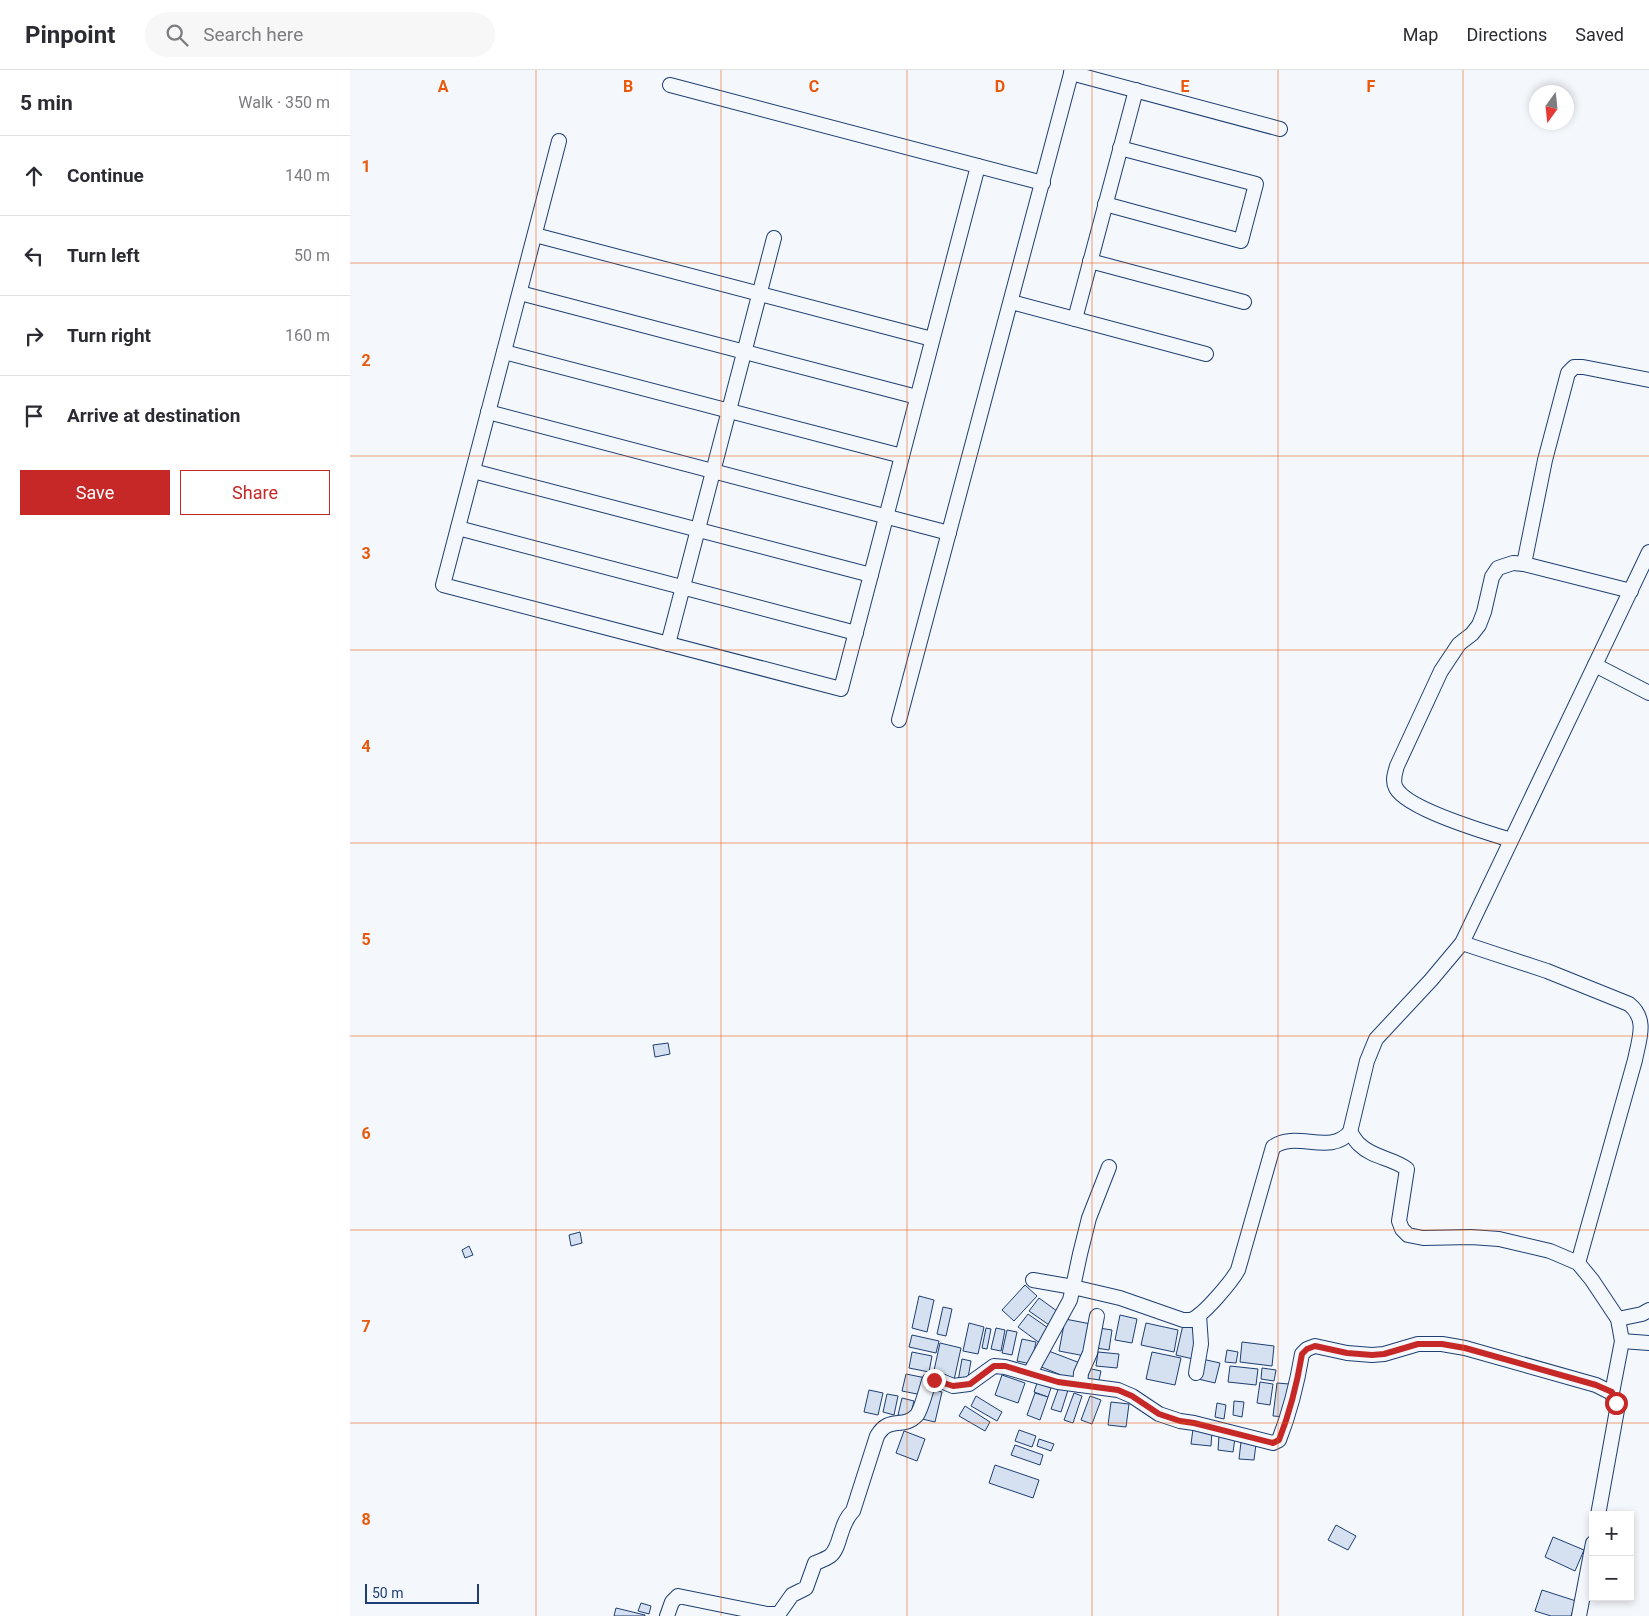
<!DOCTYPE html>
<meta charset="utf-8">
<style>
body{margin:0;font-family:Roboto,sans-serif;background:#f7f7f7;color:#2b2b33}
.controls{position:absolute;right:15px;bottom:15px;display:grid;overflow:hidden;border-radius:0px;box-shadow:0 2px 8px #0003}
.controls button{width:45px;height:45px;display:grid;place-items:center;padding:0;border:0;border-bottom:1px solid #e1e1e2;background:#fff;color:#2b2b33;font:25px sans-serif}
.compass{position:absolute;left:1179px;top:15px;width:45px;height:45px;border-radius:50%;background:#fff;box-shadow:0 2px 8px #0003;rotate:195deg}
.scale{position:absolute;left:15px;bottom:12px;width:114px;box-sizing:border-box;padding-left:5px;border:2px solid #1d3f73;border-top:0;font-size:14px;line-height:18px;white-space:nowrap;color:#1d3f73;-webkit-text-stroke:4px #f4f7fb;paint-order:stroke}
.stop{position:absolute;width:15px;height:15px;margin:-11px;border:4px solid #c62828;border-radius:50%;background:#fff}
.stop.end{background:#c62828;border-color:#fff;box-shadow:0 1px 5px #0008}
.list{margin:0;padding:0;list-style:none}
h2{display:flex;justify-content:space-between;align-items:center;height:65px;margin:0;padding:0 20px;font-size:21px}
h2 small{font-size:16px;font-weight:400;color:#7c7c81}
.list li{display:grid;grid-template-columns:32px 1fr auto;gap:15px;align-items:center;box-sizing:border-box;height:80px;padding:0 20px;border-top:1px solid #e1e1e2}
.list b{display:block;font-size:19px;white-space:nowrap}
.list em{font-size:16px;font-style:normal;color:#7c7c81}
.actions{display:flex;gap:10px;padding:15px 20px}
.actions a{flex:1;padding:11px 0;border:1px solid #c62828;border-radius:0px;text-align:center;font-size:18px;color:#c62828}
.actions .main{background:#c62828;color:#fff}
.icon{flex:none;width:28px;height:28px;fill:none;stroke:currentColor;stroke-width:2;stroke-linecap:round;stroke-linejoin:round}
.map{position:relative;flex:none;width:1299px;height:1546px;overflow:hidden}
header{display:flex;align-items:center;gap:30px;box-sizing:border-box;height:70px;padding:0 25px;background:#fff;border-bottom:1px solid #e1e1e2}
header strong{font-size:24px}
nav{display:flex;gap:28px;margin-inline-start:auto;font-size:18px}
.search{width:350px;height:45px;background:#f7f7f7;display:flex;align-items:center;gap:12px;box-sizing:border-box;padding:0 18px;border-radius:28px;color:#7c7c81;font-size:19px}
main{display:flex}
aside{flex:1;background:#fff}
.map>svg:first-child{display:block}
</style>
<header>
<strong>Pinpoint</strong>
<div class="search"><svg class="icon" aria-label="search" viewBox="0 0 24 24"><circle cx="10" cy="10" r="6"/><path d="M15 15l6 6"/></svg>Search here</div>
<nav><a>Map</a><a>Directions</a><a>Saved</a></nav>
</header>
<main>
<aside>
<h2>5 min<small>Walk · 350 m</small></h2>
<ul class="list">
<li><svg class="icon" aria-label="ahead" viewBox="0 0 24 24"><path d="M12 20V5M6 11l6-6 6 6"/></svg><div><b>Continue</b></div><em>140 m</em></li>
<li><svg class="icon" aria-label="left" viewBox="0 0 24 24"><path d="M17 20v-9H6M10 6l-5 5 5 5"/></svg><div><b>Turn left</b></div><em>50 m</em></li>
<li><svg class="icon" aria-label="right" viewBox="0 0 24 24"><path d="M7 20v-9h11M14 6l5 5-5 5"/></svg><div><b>Turn right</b></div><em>160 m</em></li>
<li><svg class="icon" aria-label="arrive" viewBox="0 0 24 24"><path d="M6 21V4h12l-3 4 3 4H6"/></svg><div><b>Arrive at destination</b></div></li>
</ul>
<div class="actions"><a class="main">Save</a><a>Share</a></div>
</aside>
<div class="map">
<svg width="1299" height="1546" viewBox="0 0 1299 1546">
<rect width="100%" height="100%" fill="#f4f7fb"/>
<g fill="#d5e0f0" stroke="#1d3f73">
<polygon points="318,973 320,984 305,987 303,975"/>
<polygon points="230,1162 232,1173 221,1176 219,1165"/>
<polygon points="119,1176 123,1185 115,1188 112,1180"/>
<polygon points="675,1215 687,1226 664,1251 652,1240"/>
<polygon points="569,1226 584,1230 577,1262 562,1258"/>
<polygon points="689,1228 711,1244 702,1257 679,1241"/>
<polygon points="593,1237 602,1239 596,1266 587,1264"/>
<polygon points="678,1244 701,1260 691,1274 668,1257"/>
<polygon points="770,1245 787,1249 782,1273 765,1270"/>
<polygon points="715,1249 741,1254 735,1286 709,1281"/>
<polygon points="619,1253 634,1257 628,1284 613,1281"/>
<polygon points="796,1253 828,1260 824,1282 791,1275"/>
<polygon points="833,1255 849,1259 843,1289 826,1285"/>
<polygon points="636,1258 641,1259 637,1279 632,1278"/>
<polygon points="646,1258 655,1260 651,1281 641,1279"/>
<polygon points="749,1258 762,1260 759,1280 746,1278"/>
<polygon points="657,1260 667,1262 662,1285 652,1283"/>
<polygon points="562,1265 589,1271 586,1283 559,1277"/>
<polygon points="672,1269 686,1272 681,1294 667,1291"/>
<polygon points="892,1272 924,1276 922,1296 890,1292"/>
<polygon points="590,1273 611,1278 604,1310 583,1305"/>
<polygon points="696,1280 730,1293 723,1310 689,1296"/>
<polygon points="877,1280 888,1282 886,1293 875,1292"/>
<polygon points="562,1282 582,1286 579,1302 559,1298"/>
<polygon points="748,1282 769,1284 767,1298 746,1296"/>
<polygon points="802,1282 831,1288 825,1315 796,1309"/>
<polygon points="612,1289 621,1291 617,1313 608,1311"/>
<polygon points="852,1289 870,1293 865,1313 848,1309"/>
<polygon points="880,1296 908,1299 906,1315 878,1312"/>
<polygon points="737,1298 751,1301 748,1315 734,1312"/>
<polygon points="912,1298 926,1300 924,1311 911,1309"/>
<polygon points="556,1304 576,1308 572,1325 552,1321"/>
<polygon points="652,1305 675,1313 668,1333 645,1325"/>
<polygon points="910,1312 923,1314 920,1335 907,1333"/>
<polygon points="687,1313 701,1318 698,1327 684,1322"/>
<polygon points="927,1313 939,1314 935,1347 923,1346"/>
<polygon points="709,1317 718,1320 711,1342 701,1339"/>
<polygon points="579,1319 592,1322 585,1352 572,1349"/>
<polygon points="519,1320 533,1323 528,1345 514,1342"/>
<polygon points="685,1323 698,1327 690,1350 677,1345"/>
<polygon points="724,1323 732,1326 723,1353 714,1350"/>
<polygon points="537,1324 548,1326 544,1345 533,1342"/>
<polygon points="626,1326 652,1342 647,1351 621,1336"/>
<polygon points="740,1326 751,1330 742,1354 731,1350"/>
<polygon points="552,1328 564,1331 560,1347 548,1345"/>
<polygon points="884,1331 894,1332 892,1347 883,1345"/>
<polygon points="761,1332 779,1334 776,1357 758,1355"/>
<polygon points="867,1333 876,1335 874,1349 865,1347"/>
<polygon points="615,1336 640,1352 635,1361 609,1346"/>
<polygon points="843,1359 862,1361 861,1376 841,1374"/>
<polygon points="669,1360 686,1366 682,1377 665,1371"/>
<polygon points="554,1361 575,1369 567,1391 546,1383"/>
<polygon points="869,1366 885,1368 883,1382 868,1380"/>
<polygon points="689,1369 704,1374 701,1381 687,1376"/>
<polygon points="891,1372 906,1374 904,1390 889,1389"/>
<polygon points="665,1375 693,1385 690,1395 661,1385"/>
<polygon points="645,1395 689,1410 683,1428 639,1413"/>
<polygon points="986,1455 1006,1466 998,1480 978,1470"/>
<polygon points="1203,1467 1234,1480 1225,1501 1195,1487"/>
<polygon points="1192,1520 1226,1531 1221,1546 1201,1546 1185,1541"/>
<polygon points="291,1533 301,1536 299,1544 288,1541"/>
<polygon points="266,1538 295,1545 295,1546 264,1546"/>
</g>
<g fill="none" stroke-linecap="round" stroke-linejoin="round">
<defs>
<g id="street">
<polyline points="721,3 930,59"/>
<polyline points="320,15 693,113"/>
<polyline points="209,71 93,515 491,619 628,96"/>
<polyline points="755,134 891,171 906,114 770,78"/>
<polyline points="185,165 582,269"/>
<polyline points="740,191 894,232"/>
<polyline points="170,223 567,327"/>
<polyline points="661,232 856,284"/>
<polyline points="725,249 786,20"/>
<polyline points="154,282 552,386"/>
<polyline points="138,342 599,463"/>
<polyline points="123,401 521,505"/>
<polyline points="108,458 506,563"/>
<polyline points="1174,494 1195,390 1218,303 1224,297 1233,297 1299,310"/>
<polyline points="318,574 424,168"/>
<polyline points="1245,595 1299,623"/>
<polyline points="549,650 722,0"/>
<path d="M1161 770C1138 763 1057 739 1046 718 1042 711 1045 703 1047 696L1091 601 1109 574 1122 564 1129 555 1134 542 1142 507 1148 498 1163 493 1174 494 1281 521"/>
<path d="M1112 873 1197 901 1279 934C1298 949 1289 969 1285 990L1228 1193"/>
<path d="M1000 1062C1003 1066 1006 1072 1010 1075 1023 1088 1043 1088 1057 1099L1049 1151 1052 1159 1058 1165 1073 1168 1121 1167 1149 1169 1200 1181 1228 1193 1242 1210 1268 1249 1272 1271 1262 1323 1267 1340 1248 1445"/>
<polyline points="683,1210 723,1217 730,1184 739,1148 759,1097"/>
<polyline points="1268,1249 1292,1244 1299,1240"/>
<polyline points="1272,1271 1299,1273"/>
<path d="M680 1303 720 1230 723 1217 770 1228 833 1250C836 1250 839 1250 841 1250 853 1246 882 1211 888 1200L923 1077C946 1060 980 1086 1000 1062L1017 991 1026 969 1081 910 1112 873 1299 482"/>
<polyline points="846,1303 851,1274 849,1245"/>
<polyline points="730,1315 731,1303 740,1283 747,1246"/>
<path d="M317 1546 322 1532 328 1526 417 1544H427L430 1542 442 1525 456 1518 465 1493C470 1491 476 1489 480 1486 491 1478 489 1454 503 1441L527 1366C539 1345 553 1360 567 1345 570 1341 577 1318 579 1311L589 1310 603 1316 619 1314 644 1296 655 1297 708 1312 768 1320 782 1326 809 1344 830 1351 844 1353 923 1373 929 1370C940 1342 947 1314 952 1284L957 1279 965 1276 997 1283 1022 1285 1034 1284 1068 1274H1092L1115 1278 1246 1315 1262 1323"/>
<polyline points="1229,1546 1243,1473"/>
</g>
</defs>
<use href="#street" stroke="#1d3f73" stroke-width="16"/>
<use href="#street" stroke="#f4f7fb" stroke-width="14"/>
</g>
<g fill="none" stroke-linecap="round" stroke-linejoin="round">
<path stroke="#c62828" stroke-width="6" d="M584 1310 603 1316 620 1314 644 1296H655L708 1312 768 1320 782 1326 809 1344 830 1351 844 1353 923 1373 929 1370C940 1342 947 1314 952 1284L957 1279 965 1276 997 1283 1022 1285 1034 1284 1068 1274H1092L1115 1278 1246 1315 1262 1322 1266 1333"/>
</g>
<path fill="none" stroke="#e8590c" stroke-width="1" stroke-opacity="0.55" d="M186 0V1546M371 0V1546M557 0V1546M742 0V1546M928 0V1546M1113 0V1546M0 193H1299M0 386H1299M0 580H1299M0 773H1299M0 966H1299M0 1160H1299M0 1353H1299"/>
<g font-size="16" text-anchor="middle" font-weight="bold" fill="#e8590c" stroke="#f4f7fb" stroke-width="4" stroke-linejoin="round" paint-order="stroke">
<text x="93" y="22">A</text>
<text x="278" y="22">B</text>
<text x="464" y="22">C</text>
<text x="650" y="22">D</text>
<text x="835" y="22">E</text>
<text x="1021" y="22">F</text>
<text x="16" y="102">1</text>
<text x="16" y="296">2</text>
<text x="16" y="489">3</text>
<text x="16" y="682">4</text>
<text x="16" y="875">5</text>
<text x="16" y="1069">6</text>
<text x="16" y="1262">7</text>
<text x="16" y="1455">8</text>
</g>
</svg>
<div class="controls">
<button>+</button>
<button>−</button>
</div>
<svg class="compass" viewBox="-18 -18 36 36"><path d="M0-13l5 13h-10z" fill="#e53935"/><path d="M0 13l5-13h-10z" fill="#7c7c81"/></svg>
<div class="scale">50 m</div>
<div class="stop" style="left:1266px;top:1333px"></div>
<div class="stop end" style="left:584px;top:1310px"></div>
</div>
</main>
